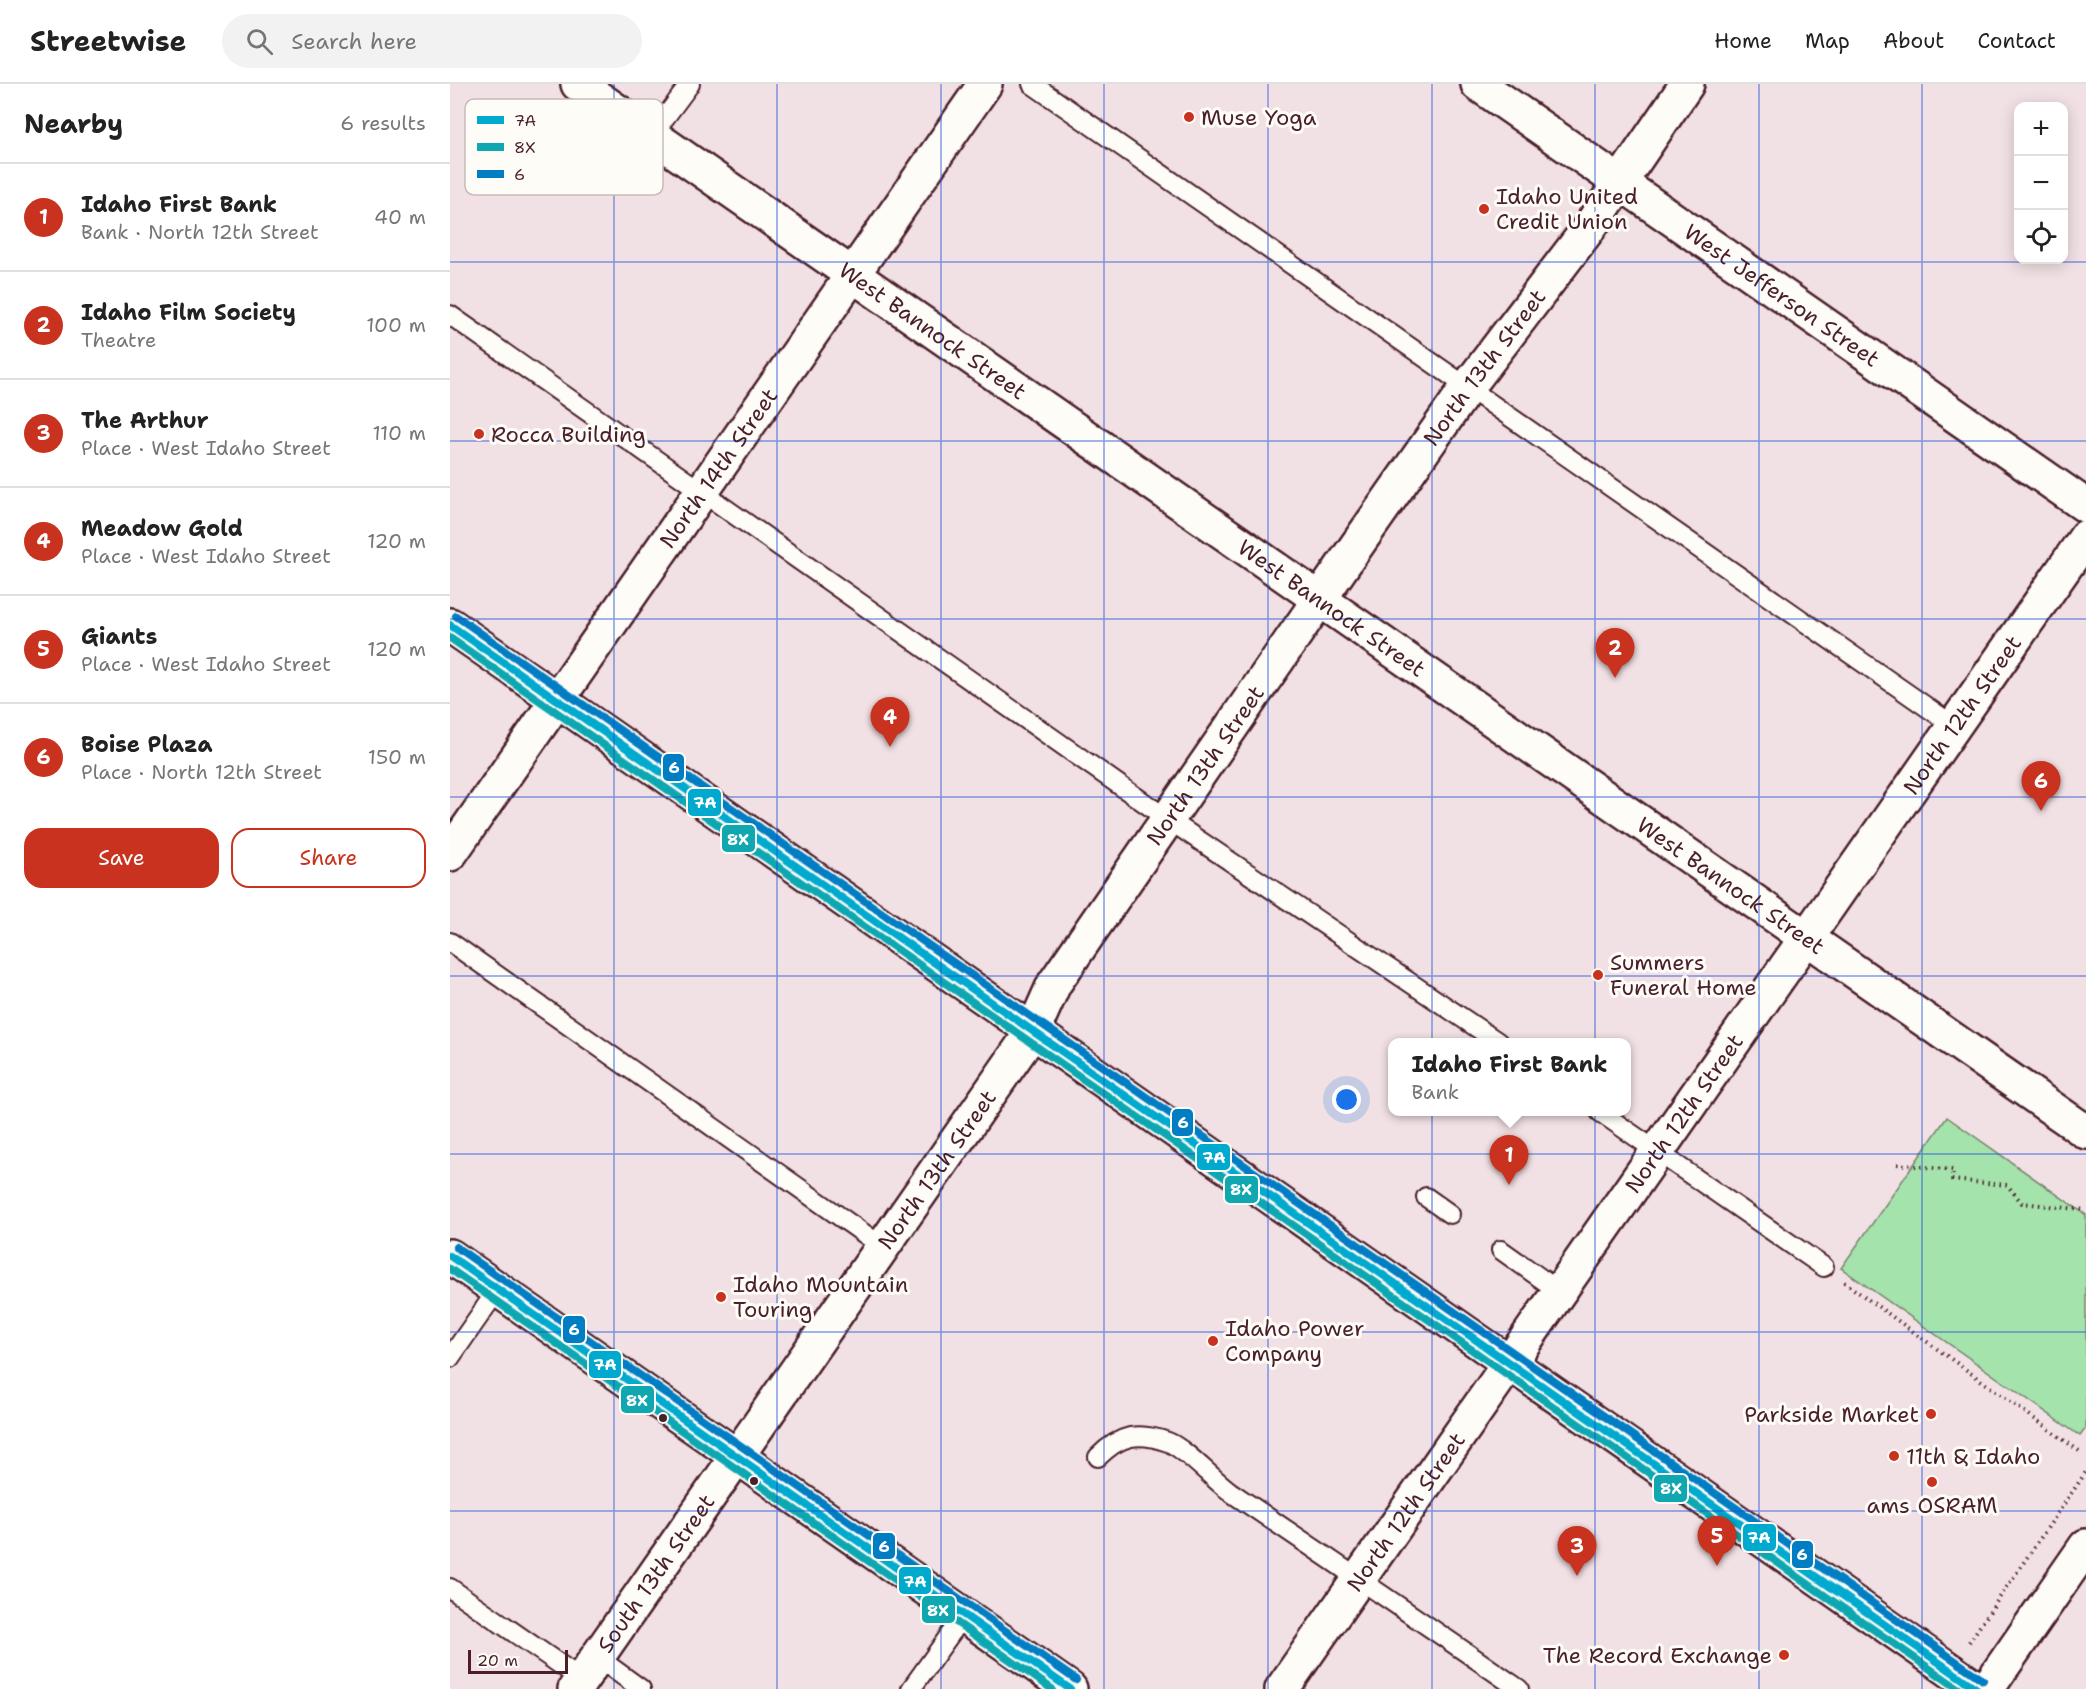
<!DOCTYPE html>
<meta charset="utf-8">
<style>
body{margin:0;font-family:"Shantell Sans",sans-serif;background:#f2f2f2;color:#222}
.controls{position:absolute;right:18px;top:18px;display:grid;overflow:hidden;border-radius:12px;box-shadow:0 3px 15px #0003}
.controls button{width:54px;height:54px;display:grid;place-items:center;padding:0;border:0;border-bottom:2px solid #e0e0e0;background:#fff;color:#222;font:30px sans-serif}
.scale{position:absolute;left:18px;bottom:15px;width:100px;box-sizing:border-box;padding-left:6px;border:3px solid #4a1f2b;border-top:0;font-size:16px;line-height:21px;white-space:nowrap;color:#4a1f2b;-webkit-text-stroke:4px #fdfcf7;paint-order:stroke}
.you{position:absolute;left:897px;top:1016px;width:21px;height:21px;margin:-15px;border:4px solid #fff;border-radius:50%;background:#1a73e8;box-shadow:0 0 0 9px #1a73e833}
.badge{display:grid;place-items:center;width:39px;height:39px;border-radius:50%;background:#c8321e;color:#fff;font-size:20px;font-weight:700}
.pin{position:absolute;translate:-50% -50px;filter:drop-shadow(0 2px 3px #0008)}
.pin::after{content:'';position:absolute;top:32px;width:21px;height:18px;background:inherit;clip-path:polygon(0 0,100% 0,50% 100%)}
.popup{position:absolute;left:938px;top:954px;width:243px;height:78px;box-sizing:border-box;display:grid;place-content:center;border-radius:12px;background:#fff;filter:drop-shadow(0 2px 4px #0005);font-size:20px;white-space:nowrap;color:#767676}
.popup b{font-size:22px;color:#222}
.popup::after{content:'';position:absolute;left:50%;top:100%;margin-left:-12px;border:12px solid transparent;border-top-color:#fff}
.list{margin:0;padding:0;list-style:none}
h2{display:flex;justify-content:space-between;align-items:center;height:78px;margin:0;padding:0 24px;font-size:26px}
h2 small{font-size:20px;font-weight:400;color:#767676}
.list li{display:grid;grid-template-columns:39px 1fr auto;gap:18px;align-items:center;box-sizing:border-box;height:108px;padding:0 24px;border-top:2px solid #e0e0e0}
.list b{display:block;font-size:22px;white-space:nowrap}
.list p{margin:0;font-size:20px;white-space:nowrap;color:#767676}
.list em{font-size:20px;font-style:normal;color:#767676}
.actions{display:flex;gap:12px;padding:18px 24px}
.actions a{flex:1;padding:14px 0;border:2px solid #c8321e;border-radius:18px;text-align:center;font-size:21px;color:#c8321e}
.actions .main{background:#c8321e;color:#fff}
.icon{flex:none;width:33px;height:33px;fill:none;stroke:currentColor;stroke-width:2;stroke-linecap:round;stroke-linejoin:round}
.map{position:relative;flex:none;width:1636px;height:1605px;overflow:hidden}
header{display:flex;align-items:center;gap:36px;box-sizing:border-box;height:84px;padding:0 30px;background:#fff;border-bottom:2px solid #e0e0e0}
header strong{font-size:28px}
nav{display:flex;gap:33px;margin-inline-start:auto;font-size:21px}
.search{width:420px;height:54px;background:#f2f2f2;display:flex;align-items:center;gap:15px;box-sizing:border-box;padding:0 21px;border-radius:33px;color:#767676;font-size:22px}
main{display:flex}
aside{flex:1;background:#fff}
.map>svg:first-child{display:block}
</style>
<header>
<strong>Streetwise</strong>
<div class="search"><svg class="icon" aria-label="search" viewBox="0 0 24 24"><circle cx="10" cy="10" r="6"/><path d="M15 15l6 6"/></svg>Search here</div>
<nav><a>Home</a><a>Map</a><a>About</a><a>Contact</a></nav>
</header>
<main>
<aside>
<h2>Nearby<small>6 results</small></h2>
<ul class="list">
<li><span class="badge">1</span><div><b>Idaho First Bank</b><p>Bank · North 12th Street</p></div><em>40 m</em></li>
<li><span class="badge">2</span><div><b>Idaho Film Society</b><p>Theatre</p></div><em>100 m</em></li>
<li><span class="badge">3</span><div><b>The Arthur</b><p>Place · West Idaho Street</p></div><em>110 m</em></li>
<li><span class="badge">4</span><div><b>Meadow Gold</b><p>Place · West Idaho Street</p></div><em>120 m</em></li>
<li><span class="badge">5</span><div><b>Giants</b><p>Place · West Idaho Street</p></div><em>120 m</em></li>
<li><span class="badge">6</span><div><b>Boise Plaza</b><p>Place · North 12th Street</p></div><em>150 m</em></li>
</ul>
<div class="actions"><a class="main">Save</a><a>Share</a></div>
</aside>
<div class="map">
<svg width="1636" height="1605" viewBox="0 0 1636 1605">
<rect width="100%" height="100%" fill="#f2e1e4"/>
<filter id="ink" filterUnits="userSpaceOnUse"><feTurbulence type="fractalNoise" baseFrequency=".0167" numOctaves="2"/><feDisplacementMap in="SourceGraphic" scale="12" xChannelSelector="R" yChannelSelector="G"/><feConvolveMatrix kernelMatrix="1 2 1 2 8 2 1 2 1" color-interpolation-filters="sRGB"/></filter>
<g filter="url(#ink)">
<polygon fill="#a4e3ac" stroke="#77816c" stroke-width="1.5" points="1497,1033 1636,1131 1636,1344 1630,1352 1391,1184"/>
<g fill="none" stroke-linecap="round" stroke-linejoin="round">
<defs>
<g id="lane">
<polyline points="582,0 1504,642"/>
<polyline points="202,51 240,0"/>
<polyline points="0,231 719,736 1048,958"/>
<polyline points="0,858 433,1163"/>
<polyline points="1150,1028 1374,1183"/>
<polyline points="976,1113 1000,1130"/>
<polyline points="1051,1166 1110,1208"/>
<polyline points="0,1274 48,1205"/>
<path d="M648 1373C670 1351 688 1347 718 1358 736 1365 764 1397 782 1409 878 1474 974 1539 1069 1605"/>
<polyline points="0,1504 131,1595"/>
<polyline points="147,1573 191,1605"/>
<polyline points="461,1605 514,1531"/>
</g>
<g id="secondary">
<path id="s1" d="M128 0 1636 1048"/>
<path id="s2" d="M1028 0 1636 422"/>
<polyline points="0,541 1527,1605"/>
<path id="s3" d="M0 770 535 0"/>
<polyline points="0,1172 620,1605"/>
<path id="s4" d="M125 1605 583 947 604 900 900 471 1017 304 1139 144 1237 0"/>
<path id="s5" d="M832 1605 1636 453"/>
<polyline points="1537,1605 1636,1462"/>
</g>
</defs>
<use href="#lane" stroke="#4a1f2b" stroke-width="22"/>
<use href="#secondary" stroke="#4a1f2b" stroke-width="38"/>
<g stroke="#4a1f2b" stroke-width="4" stroke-dasharray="1.5 4.5" stroke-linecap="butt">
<polyline points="1447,1080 1503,1086 1502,1096 1557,1101 1572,1119 1636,1126"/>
<polyline points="1394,1198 1632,1369"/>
<polyline points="1519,1558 1636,1388"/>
</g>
<use href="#lane" stroke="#fdfcf7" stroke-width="18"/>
<use href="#secondary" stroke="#fdfcf7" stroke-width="33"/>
<defs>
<g id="bus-1">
<polyline points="0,541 1527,1605"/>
<polyline points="0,1172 620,1605"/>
</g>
<g id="bus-2">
<polyline points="0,554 1509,1605"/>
<polyline points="0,1185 602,1605"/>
</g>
<g id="bus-3">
<polyline points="6,532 1533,1596"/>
<polyline points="6,1163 626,1596"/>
</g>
</defs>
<use href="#bus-1" stroke="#fdfcf7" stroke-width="12"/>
<use href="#bus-2" stroke="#fdfcf7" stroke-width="12"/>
<use href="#bus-3" stroke="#fdfcf7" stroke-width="12"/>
<use href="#bus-1" stroke="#00a9ce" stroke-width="8"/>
<use href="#bus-2" stroke="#11a7b1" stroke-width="8"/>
<use href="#bus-3" stroke="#007dc3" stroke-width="8"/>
</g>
</g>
<path fill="none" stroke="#1d4ed8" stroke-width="1.5" stroke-opacity="0.55" d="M164 0V1605M327 0V1605M491 0V1605M654 0V1605M818 0V1605M982 0V1605M1145 0V1605M1309 0V1605M1472 0V1605M0 178H1636M0 357H1636M0 535H1636M0 713H1636M0 892H1636M0 1070H1636M0 1248H1636M0 1427H1636"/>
<g fill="#c8321e" stroke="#fdfcf7" stroke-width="2">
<circle cx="739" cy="33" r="6"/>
<circle cx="1034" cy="125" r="6"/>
<circle cx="29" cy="350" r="6"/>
<circle cx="1148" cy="891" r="6"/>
<circle cx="271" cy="1213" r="6"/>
<circle cx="763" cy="1257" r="6"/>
<circle cx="1481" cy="1330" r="6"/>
<circle cx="1444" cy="1372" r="6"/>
<circle cx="1482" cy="1398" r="6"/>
<circle cx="1334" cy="1571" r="6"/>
</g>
<g fill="#4a1f2b" stroke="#fdfcf7" stroke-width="2">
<circle cx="213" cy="1334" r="5"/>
<circle cx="304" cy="1397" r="5"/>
</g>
<g text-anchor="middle" stroke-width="6" stroke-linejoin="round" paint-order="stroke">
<g font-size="22" fill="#4a1f2b" stroke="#fdfcf7" text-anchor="start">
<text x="751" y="41">Muse Yoga</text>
<text x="1046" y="120">Idaho United<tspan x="1046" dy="25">Credit Union</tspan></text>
<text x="41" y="358">Rocca Building</text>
<text x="1160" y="886">Summers<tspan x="1160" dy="25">Funeral Home</tspan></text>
<text x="283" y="1208">Idaho Mountain<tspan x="283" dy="25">Touring</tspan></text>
<text x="775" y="1252">Idaho Power<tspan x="775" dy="25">Company</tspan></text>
<text x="1469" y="1338" text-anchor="end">Parkside Market</text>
<text x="1456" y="1380">11th &amp; Idaho</text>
<text x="1482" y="1429" text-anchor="middle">ams OSRAM</text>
<text x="1322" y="1579" text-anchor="end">The Record Exchange</text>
</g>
<g font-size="22" fill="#4a1f2b" stroke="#fdfcf7">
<text dy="8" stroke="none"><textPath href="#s2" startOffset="370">West Jefferson Street</textPath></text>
<text dy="8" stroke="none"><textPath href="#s1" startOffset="432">West Bannock Street</textPath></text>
<text dy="8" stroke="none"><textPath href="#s4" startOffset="1605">North 13th Street</textPath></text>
<text dy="8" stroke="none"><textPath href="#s3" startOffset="470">North 14th Street</textPath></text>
<text dy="8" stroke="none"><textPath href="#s1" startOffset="918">West Bannock Street</textPath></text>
<text dy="8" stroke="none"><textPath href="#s5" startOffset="1188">North 12th Street</textPath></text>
<text dy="8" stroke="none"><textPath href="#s4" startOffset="1119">North 13th Street</textPath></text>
<text dy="8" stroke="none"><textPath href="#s1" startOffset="1404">West Bannock Street</textPath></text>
<text dy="8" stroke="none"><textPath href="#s5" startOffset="702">North 12th Street</textPath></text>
<text dy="8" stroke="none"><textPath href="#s4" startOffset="633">North 13th Street</textPath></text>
<text dy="8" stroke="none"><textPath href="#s5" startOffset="216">North 12th Street</textPath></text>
<text dy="8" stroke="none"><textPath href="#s4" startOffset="141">South 13th Street</textPath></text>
</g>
</g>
<rect x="15" y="15" width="198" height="96" rx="9" fill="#fdfcf7" stroke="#c7baba" stroke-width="1.5"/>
<rect x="27" y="32" width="27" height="8" fill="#00a9ce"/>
<rect x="27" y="59" width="27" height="8" fill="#11a7b1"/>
<rect x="27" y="86" width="27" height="8" fill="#007dc3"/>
<g font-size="16" fill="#4a1f2b">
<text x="64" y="42">7A</text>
<text x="64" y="69">8X</text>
<text x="64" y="96">6</text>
</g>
<g stroke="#fdfcf7" stroke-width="2">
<rect x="212" y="669" width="23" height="29" rx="6" fill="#007dc3"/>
<rect x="237" y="704" width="35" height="29" rx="6" fill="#00a9ce"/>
<rect x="271" y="740" width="35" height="29" rx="6" fill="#11a7b1"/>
<rect x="721" y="1024" width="23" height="29" rx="6" fill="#007dc3"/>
<rect x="746" y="1059" width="35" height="28" rx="6" fill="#00a9ce"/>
<rect x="774" y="1091" width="35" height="29" rx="6" fill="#11a7b1"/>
<rect x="112" y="1231" width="24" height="29" rx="6" fill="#007dc3"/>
<rect x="138" y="1266" width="34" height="29" rx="6" fill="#00a9ce"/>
<rect x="170" y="1301" width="35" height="29" rx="6" fill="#11a7b1"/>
<rect x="1203" y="1390" width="35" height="29" rx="6" fill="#11a7b1"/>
<rect x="1292" y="1439" width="35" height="29" rx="6" fill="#00a9ce"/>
<rect x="422" y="1448" width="24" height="28" rx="6" fill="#007dc3"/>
<rect x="1341" y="1456" width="23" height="29" rx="6" fill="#007dc3"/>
<rect x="448" y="1482" width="34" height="29" rx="6" fill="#00a9ce"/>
<rect x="471" y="1511" width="35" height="29" rx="6" fill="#11a7b1"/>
</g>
<g font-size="16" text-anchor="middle" font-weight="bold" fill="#fff">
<text x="224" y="689">6</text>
<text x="255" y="724">7A</text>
<text x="288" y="761">8X</text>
<text x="733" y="1044">6</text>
<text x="764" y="1079">7A</text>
<text x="791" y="1111">8X</text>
<text x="124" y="1251">6</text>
<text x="155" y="1286">7A</text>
<text x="187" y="1322">8X</text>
<text x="1221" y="1410">8X</text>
<text x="1309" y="1459">7A</text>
<text x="434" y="1468">6</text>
<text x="1352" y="1476">6</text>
<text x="465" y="1503">7A</text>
<text x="488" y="1532">8X</text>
</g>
</svg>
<div class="controls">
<button>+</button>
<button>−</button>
<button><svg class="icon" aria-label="locate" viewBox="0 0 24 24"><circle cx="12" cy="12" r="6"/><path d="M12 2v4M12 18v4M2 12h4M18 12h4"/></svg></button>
</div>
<div class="scale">20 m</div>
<div class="you"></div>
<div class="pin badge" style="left:1059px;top:1101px">1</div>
<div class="popup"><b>Idaho First Bank</b>Bank</div>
<div class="pin badge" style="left:1165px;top:594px">2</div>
<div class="pin badge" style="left:1127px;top:1492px">3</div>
<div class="pin badge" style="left:440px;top:663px">4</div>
<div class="pin badge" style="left:1267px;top:1482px">5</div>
<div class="pin badge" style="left:1591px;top:727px">6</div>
</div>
</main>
